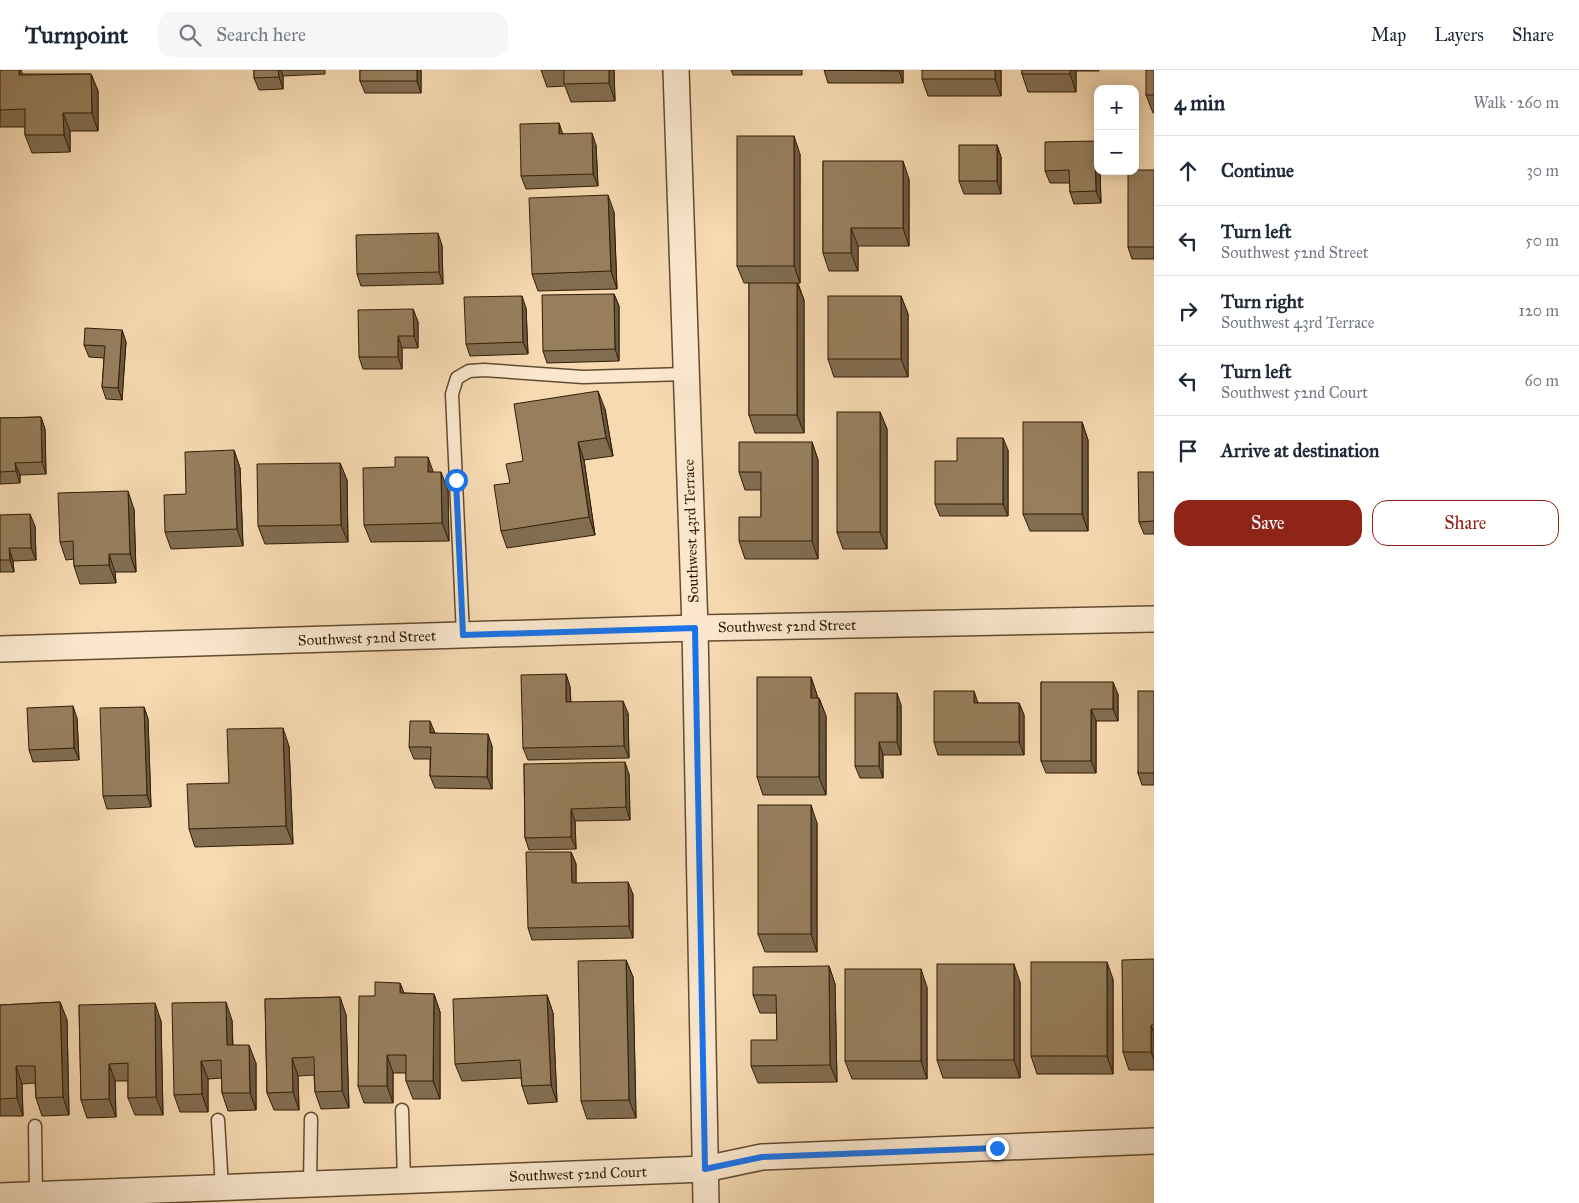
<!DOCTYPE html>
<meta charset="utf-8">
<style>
body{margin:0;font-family:"IM FELL Great Primer",serif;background:#f6f6f7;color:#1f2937}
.controls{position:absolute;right:15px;top:15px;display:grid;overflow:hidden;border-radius:10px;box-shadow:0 2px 12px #0003}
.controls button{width:45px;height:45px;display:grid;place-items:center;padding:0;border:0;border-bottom:1px solid #e0e1e3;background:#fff;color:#1f2937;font:25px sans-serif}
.stop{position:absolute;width:15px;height:15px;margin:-11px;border:4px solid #1a73e8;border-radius:50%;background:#fff}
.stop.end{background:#1a73e8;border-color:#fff;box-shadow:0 1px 5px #0008}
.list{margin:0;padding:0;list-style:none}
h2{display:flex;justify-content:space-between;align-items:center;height:65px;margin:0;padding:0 20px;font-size:21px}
h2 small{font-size:16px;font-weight:400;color:#747a83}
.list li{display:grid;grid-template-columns:32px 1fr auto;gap:15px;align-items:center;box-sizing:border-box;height:70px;padding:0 20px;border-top:1px solid #e0e1e3}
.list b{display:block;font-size:19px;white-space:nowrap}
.list p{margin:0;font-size:16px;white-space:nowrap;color:#747a83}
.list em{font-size:16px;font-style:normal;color:#747a83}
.actions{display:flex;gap:10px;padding:15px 20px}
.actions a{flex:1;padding:11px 0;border:1px solid #8f2418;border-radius:15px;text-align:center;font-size:18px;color:#8f2418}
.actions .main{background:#8f2418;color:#fff}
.icon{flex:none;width:28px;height:28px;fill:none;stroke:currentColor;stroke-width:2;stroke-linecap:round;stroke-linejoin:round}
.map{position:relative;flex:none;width:1154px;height:1133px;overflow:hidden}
header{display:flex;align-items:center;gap:30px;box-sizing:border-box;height:70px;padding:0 25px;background:#fff;border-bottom:1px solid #e0e1e3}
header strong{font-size:24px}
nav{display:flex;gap:28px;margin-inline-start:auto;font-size:18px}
.search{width:350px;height:45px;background:#f6f6f7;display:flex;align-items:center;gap:12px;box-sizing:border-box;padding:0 18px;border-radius:15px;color:#747a83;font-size:19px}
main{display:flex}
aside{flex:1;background:#fff}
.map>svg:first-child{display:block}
</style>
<header>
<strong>Turnpoint</strong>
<div class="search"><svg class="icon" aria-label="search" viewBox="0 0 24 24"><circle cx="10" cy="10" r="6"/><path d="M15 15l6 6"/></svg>Search here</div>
<nav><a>Map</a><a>Layers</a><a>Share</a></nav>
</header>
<main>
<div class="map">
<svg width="1154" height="1133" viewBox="0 0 1154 1133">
<rect width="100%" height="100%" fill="#f7dab2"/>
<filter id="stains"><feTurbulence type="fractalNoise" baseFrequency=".004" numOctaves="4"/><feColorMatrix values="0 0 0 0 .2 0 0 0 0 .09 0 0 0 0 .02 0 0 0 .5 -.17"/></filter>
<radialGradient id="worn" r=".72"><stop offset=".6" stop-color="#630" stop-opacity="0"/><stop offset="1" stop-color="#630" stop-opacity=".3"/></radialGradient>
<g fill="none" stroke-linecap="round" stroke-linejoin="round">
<defs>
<g id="service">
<polyline points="463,565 452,324 457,308 469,301 484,300 583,307 686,304"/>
<polyline points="402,1040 404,1111"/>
<polyline points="218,1050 222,1118"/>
<polyline points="35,1056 36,1125"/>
<polyline points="310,1115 311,1049"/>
</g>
<g id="minor">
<polyline points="676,0 695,558 706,1133"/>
<polyline points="0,579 695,558 1154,549"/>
<polyline points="0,1126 705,1099 762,1087 1154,1071"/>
</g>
</defs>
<use href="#service" stroke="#624c30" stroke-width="15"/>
<use href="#minor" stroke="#624c30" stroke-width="28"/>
<use href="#service" stroke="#fae7cd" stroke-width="12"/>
<use href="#minor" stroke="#fae7cd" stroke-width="25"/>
</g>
<g fill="#826d51" stroke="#301d04">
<polygon points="0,0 21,0 22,4 91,4 98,21 98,61 70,61 70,82 32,83 25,65 25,57 0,57"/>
<polygon points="254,0 325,0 325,4 283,6 283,19 259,20 254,8"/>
<polygon points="360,0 421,0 421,23 365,23 360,11"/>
<polygon points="541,0 614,0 615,31 571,32 565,16 547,17"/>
<polygon points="731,0 802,0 802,5 733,5"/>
<polygon points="824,0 903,0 903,13 828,13"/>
<polygon points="1001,0 1001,26 928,26 922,9"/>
<polygon points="1022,0 1099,0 1099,1 1076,1 1076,22 1028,22 1022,4"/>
<polygon points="1154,0 1154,43 1153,43 1146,25"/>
<polygon points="559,53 562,63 596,75 598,116 526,119 521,106"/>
<polygon points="1095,71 1098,78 1098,101 1100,101 1101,133 1074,134 1070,122 1070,113 1050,113 1045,101"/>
<polygon points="997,75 1001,87 1001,124 964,124 959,111"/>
<polygon points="800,84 800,213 798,213 804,230 804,363 755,363 749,345 749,213 744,213 737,196"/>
<polygon points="823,91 909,109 909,176 858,176 858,201 829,201 823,183"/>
<polygon points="1154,100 1154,189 1132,189 1128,177"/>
<polygon points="614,142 617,219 538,221 532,204"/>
<polygon points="442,175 443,214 361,216 357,204"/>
<polygon points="614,224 619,236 619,291 547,293 543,281"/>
<polygon points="901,226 908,244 908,307 834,307 828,289"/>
<polygon points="526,238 528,284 470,286 466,274"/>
<polygon points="413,239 418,252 418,278 402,278 402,299 363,299 359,287"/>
<polygon points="122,260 126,272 122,330 106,329 102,317 104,288 89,287 84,275"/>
<polygon points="605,339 613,386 584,390 595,465 507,478 501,461 510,413 523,391"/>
<polygon points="880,342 887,359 887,479 843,479 837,462"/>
<polygon points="41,347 45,359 46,404 20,405 20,413 0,414 0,348"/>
<polygon points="1082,352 1088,370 1088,461 1030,461 1023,444"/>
<polygon points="812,372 818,390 818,489 745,489 739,471 761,447 761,420 745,420 739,402"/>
<polygon points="234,380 240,398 243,476 171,479 165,462 186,424"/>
<polygon points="1008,380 1008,446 940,446 935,434 957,391"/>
<polygon points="340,393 347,410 348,472 265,474 258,456"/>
<polygon points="433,402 448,420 449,471 371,472 364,455"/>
<polygon points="1154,402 1154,464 1144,464 1139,452"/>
<polygon points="134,439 136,502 115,502 116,513 80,514 74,496 74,489 66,490 60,472"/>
<polygon points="0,445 35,456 36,490 13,491 14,502 0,502"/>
<polygon points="566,604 570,617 571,632 628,643 629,688 528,690 523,678"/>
<polygon points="811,607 817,625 817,628 819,628 826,646 826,725 763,725 757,707"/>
<polygon points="1041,612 1118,624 1118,651 1096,651 1096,703 1046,703 1041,691"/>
<polygon points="1154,621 1154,715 1142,715 1138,703"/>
<polygon points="978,633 1019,633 1024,645 1024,685 938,685 934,672"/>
<polygon points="901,635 901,685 883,685 883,708 860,708 855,696"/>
<polygon points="144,637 148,649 151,737 107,739 103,726"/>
<polygon points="77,648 79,690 33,692 29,680"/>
<polygon points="434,663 492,676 492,719 435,718 430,706 430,689 414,689 409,677"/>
<polygon points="289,676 293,774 195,777 189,759"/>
<polygon points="524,694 629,704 630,750 575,751 576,779 529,780 525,768"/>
<polygon points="817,753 817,882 765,882 758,864"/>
<polygon points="571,782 576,794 576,813 633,824 633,868 532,870 528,858"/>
<polygon points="1154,889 1154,1000 1129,1000 1123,982"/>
<polygon points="626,890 633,907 636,1048 587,1049 581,1031"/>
<polygon points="829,896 835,914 837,1012 758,1013 751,996 777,970 777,943 760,943 753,925"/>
<polygon points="1113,909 1113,1004 1037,1004 1031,986"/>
<polygon points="1020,912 1020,1008 943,1008 937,990"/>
<polygon points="400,913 404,923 434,924 440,942 440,1029 413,1029 406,1011 406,1003 393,1003 393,1033 364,1033 358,1016 375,926"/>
<polygon points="927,917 927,1009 852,1009 845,991"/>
<polygon points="547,925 553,943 557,1032 528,1034 522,1016 521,1008 462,1011 455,994"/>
<polygon points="340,927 346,945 349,1038 321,1039 315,1022 314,1005 298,1006 299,1040 274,1040 267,1023 265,929"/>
<polygon points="60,932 67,950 69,1045 42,1046 36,1028 35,1013 22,1014 23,1046 0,1046 0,935"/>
<polygon points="79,935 161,951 163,1045 135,1045 128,1028 128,1011 115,1011 116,1047 87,1048 81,1030"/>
<polygon points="232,950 233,975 256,993 256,1040 228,1041 222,1023 222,1008 208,1009 208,1042 180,1042 174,1025"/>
</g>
<g fill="#6a5942" stroke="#301d04">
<polygon points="19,0 21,0 25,12 19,5"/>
<polygon points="278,0 281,0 283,6 283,19 279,7"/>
<polygon points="417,0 421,0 421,23 417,11"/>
<polygon points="609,0 614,0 615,31 609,13"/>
<polygon points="899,0 903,0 903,13 899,1"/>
<polygon points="995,0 1001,0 1001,26 995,9"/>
<polygon points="1070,0 1076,0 1076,22 1070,4"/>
<polygon points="91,4 98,21 98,61 92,43"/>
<polygon points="63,43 70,61 70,82 64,65"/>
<polygon points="559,53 563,65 559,64"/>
<polygon points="592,63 596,75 598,116 593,104"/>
<polygon points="794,66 800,84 800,213 794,196"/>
<polygon points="1095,71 1098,78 1098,101 1100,101 1101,133 1096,121"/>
<polygon points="997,75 1001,87 1001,124 997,111"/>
<polygon points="903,91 909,109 909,176 903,158"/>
<polygon points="608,125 614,142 617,219 611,201"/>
<polygon points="851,158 858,176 858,201 851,183"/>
<polygon points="438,163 442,175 443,214 439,202"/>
<polygon points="797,213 804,230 804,363 797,345"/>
<polygon points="614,224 619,236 619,291 615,279"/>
<polygon points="522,226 526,238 528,284 523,272"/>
<polygon points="901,226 908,244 908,307 901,289"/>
<polygon points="413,239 418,252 418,278 414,266"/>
<polygon points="122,260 126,272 122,330 118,318"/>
<polygon points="398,266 402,278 402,299 398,287"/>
<polygon points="598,321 605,339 613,386 606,368"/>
<polygon points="880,342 887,359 887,479 880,462"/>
<polygon points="41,347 45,359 46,404 42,392"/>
<polygon points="1082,352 1088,370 1088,461 1082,444"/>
<polygon points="1003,368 1008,380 1008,446 1003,434"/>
<polygon points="578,372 584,390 595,465 589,447"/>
<polygon points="812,372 818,390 818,489 812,471"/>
<polygon points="234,380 240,398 243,476 237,459"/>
<polygon points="428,387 434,404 428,402"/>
<polygon points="15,393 20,405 20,413 16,401"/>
<polygon points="340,393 347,410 348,472 341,455"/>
<polygon points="441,402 448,420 449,471 442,453"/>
<polygon points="128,421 134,439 136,502 130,484"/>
<polygon points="30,444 35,456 36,490 31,478"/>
<polygon points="9,478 13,491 14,502 10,490"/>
<polygon points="109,484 115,502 116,513 109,495"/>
<polygon points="566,604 570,617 571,644 566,632"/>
<polygon points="811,607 817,625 817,646 811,628"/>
<polygon points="1113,612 1118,624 1118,651 1113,639"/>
<polygon points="974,621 978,633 974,633"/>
<polygon points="897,623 901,635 901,685 897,672"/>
<polygon points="819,628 826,646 826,725 819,707"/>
<polygon points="623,631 628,643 629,688 624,676"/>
<polygon points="1019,633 1024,645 1024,685 1019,672"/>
<polygon points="73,636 77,648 79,690 74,678"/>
<polygon points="144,637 148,649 151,737 147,725"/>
<polygon points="1091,639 1096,651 1096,703 1091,691"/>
<polygon points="430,651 435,663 430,663"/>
<polygon points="283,658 289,676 293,774 286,756"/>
<polygon points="488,664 492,676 492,719 487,707"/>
<polygon points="879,672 883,685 883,708 879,696"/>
<polygon points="625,692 629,704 630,750 626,737"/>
<polygon points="811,735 817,753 817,882 811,864"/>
<polygon points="571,739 575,751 576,779 571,767"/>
<polygon points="571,782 576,794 576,825 572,813"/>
<polygon points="628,812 633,824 633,868 629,856"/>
<polygon points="626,890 633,907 636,1048 629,1030"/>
<polygon points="1107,892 1113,909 1113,1004 1107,986"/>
<polygon points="1014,894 1020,912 1020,1008 1014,990"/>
<polygon points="829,896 835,914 837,1012 830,995"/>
<polygon points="921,899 927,917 927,1009 921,991"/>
<polygon points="400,913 407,931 400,923"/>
<polygon points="434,924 440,942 440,1029 433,1011"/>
<polygon points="547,925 553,943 557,1032 551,1015"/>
<polygon points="340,927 346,945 349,1038 342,1021"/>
<polygon points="60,932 67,950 69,1045 63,1027"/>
<polygon points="226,932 232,950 233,993 227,975"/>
<polygon points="155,933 161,951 163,1045 156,1027"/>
<polygon points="1151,955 1154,964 1154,990 1151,982"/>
<polygon points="249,975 256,993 256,1040 250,1023"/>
<polygon points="387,985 393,1003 393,1033 387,1016"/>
<polygon points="292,988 298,1006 299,1040 293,1022"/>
<polygon points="201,991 208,1009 208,1042 202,1024"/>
<polygon points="109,994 115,1011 116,1047 109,1029"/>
<polygon points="16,996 22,1014 23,1046 17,1028"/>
</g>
<g fill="#977f5e" stroke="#301d04">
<polygon points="0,0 19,0 19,5 91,4 92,43 63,43 64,65 25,65 25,39 0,40"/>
<polygon points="254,0 278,0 279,7 254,8"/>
<rect x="360" y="0" width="57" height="11"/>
<polygon points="564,0 609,0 609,13 564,14"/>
<polygon points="824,0 899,0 899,1"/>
<rect x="922" y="0" width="73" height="9"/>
<rect x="1022" y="0" width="48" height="4"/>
<rect x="1146" y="0" width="8" height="25"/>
<polygon points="559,53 559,64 592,63 593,104 521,106 520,54"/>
<rect x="737" y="66" width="57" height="130"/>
<polygon points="1095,71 1096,121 1070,122 1069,100 1045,101 1045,72"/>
<rect x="959" y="75" width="38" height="36"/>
<polygon points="823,91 903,91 903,158 851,158 851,183 823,183"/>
<polygon points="1135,100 1154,100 1154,177 1128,177 1128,101 1135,101"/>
<polygon points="608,125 611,201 532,204 529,128"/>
<polygon points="438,163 439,202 357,204 356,165"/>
<rect x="749" y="213" width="48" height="132"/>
<polygon points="614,224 615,279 543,281 542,225"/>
<polygon points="522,226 523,272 466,274 464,227"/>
<rect x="828" y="226" width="73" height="63"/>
<polygon points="413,239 414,266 398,266 398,287 359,287 358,240"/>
<polygon points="85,258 122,260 118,318 102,317 105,276 84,275"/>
<polygon points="598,321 606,368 578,372 589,447 501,461 494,415 510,413 506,394 523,391 514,334"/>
<rect x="837" y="342" width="43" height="120"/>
<polygon points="41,347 42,392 15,393 16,401 0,402 0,348"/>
<rect x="1023" y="352" width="59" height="92"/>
<polygon points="957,368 1003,368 1003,434 935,434 935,391 957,391"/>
<polygon points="739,372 812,372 812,471 739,471 739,447 761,447 761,402 739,402"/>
<polygon points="234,380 237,459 165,462 164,425 186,424 185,382"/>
<polygon points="395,387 428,387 428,402 441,402 442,453 364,455 363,398 395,397"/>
<polygon points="340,393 341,455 258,456 257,394"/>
<polygon points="1138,402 1154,402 1154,451 1139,452"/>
<polygon points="128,421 130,484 109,484 109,495 74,496 73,471 60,472 58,423"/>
<polygon points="30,444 31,478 9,478 10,490 0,490 0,445"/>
<polygon points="566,604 566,632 623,631 624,676 523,678 521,605"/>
<polygon points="757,607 811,607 811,628 819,628 819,707 757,707"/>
<polygon points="1041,612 1113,612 1113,639 1091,639 1091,691 1041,691"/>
<polygon points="934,621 974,621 974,633 1019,633 1019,672 934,672"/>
<rect x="1138" y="621" width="16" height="82"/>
<polygon points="855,623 897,623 897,672 879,672 879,696 855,696"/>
<polygon points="73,636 74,678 29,680 27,638"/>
<polygon points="144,637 147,725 103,726 100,638"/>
<polygon points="410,651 430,651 430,663 488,664 487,707 430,706 431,677 409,677"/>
<polygon points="283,658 286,756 189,759 187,714 229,713 227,659"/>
<polygon points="625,692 626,737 571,739 571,767 525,768 524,694"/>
<rect x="758" y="735" width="53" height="129"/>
<polygon points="526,782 571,782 572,813 628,812 629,856 528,858"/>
<polygon points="1154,889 1154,955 1151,955 1151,982 1123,982 1122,890"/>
<polygon points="626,890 629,1030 581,1031 578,891"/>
<rect x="1031" y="892" width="76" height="94"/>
<rect x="937" y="894" width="77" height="96"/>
<polygon points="829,896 830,995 751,996 751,970 777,970 776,925 753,925 753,897"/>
<rect x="845" y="899" width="76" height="92"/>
<polygon points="375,912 400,913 400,923 434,924 433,1011 406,1011 406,985 387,985 387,1016 358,1016 359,926 375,926"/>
<polygon points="547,925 551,1015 522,1016 520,990 455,994 453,929"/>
<polygon points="340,927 342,1021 315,1022 314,987 292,988 293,1022 267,1023 265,929"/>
<polygon points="60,932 63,1027 36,1028 35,996 16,996 17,1028 0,1029 0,935"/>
<polygon points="226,932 227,975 249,975 250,1023 222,1023 221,990 201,991 202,1024 174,1025 172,933"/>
<polygon points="155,933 156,1027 128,1028 128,993 109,994 109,1029 81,1030 79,935"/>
</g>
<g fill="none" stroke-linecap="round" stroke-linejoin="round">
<polyline stroke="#1a73e8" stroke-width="6" points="456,410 463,565 695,558 705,1099 762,1087 997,1078"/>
</g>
<g text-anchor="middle" stroke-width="4" stroke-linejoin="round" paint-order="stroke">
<g font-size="15" fill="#301d04" stroke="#fae7cd">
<text transform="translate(691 461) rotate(-92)" y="5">Southwest 43rd Terrace</text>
<text transform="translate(787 556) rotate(-1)" y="5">Southwest 52nd Street</text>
<text transform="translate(367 568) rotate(-2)" y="5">Southwest 52nd Street</text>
<text transform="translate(578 1104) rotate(-2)" y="5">Southwest 52nd Court</text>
</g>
</g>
<rect width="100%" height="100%" filter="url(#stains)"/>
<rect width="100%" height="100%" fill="url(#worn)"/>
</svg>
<div class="controls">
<button>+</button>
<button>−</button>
</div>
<div class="stop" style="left:456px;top:410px"></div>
<div class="stop end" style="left:997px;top:1078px"></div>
</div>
<aside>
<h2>4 min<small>Walk · 260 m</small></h2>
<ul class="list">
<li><svg class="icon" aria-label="ahead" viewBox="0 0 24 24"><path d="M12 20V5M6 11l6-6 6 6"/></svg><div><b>Continue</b></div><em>30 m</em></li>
<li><svg class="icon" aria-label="left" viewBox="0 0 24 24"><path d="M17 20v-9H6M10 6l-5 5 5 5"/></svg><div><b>Turn left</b><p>Southwest 52nd Street</p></div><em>50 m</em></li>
<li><svg class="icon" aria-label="right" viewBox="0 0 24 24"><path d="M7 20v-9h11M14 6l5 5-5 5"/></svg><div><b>Turn right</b><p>Southwest 43rd Terrace</p></div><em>120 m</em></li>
<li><svg class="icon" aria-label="left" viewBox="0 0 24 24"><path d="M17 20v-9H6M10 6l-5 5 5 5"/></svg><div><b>Turn left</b><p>Southwest 52nd Court</p></div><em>60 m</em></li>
<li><svg class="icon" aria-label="arrive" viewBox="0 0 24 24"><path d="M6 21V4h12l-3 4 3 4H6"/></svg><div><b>Arrive at destination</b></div></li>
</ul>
<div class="actions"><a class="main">Save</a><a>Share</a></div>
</aside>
</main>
